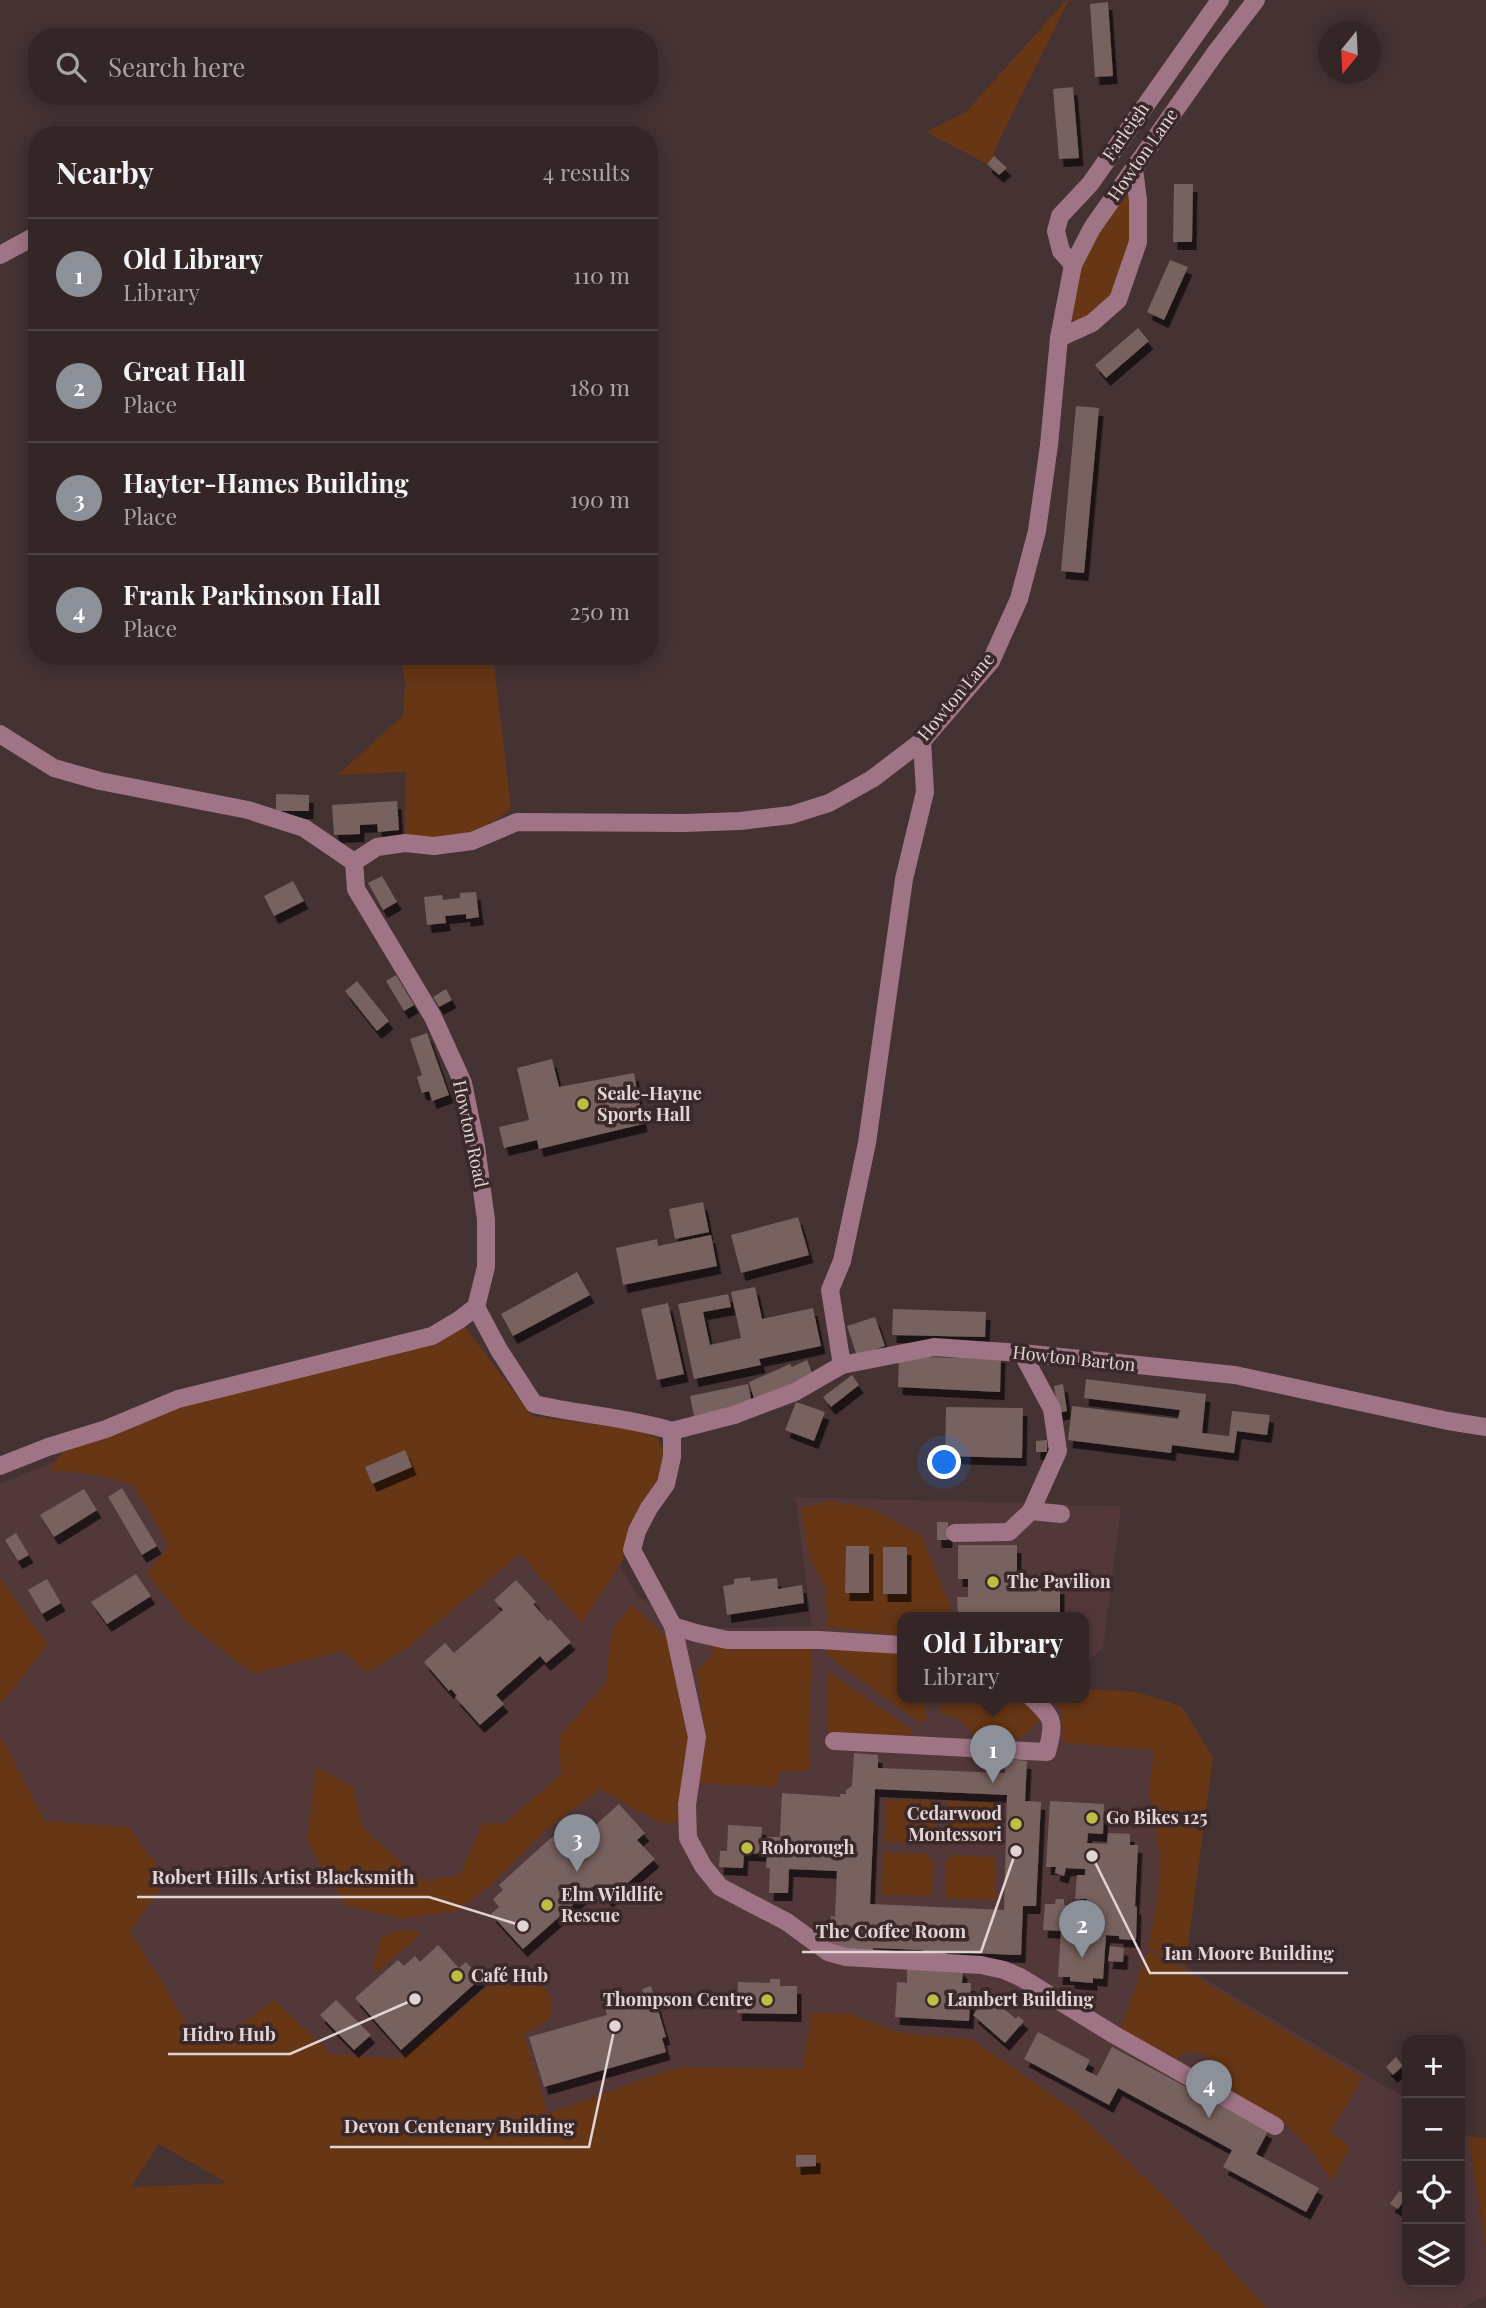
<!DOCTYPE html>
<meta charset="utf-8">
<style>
body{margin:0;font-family:"Playfair Display",serif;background:#3f3232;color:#f1f3f6}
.controls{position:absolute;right:21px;bottom:21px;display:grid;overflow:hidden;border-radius:14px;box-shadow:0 4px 18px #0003}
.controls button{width:63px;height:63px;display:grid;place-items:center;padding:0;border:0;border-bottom:2px solid #4e4343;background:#342626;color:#f1f3f6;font:35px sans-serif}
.compass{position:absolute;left:1318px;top:21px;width:63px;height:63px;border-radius:50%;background:#342626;box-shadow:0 4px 18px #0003;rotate:198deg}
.you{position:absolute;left:945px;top:1463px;width:24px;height:24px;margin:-18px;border:5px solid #fff;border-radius:50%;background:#1a73e8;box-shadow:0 0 0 10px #1a73e833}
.badge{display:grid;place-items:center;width:46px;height:46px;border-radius:50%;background:#8c9099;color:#fff;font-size:23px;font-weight:700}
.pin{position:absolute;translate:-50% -58px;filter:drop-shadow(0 2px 4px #0008)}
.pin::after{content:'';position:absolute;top:37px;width:24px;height:21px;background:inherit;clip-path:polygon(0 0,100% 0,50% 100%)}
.popup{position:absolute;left:897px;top:1612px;width:192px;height:91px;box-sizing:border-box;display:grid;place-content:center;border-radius:14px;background:#342626;filter:drop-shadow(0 2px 5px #0005);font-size:23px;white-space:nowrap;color:#a9a5a7}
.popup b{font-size:26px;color:#f1f3f6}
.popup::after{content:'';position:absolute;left:50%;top:100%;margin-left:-14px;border:14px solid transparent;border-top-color:#342626}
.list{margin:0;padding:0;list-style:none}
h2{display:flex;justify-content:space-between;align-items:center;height:91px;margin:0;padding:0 28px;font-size:30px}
h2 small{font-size:23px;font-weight:400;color:#a9a5a7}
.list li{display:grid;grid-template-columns:46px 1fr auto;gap:21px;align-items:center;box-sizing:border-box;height:112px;padding:0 28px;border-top:2px solid #4e4343}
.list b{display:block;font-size:26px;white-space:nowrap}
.list p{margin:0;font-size:23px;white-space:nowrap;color:#a9a5a7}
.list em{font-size:23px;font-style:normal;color:#a9a5a7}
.icon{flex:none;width:38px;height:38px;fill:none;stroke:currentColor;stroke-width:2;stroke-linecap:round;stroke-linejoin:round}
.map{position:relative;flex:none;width:1486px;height:2308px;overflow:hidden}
.search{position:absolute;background:#342626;box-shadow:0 4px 18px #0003;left:28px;top:28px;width:630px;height:77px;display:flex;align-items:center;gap:18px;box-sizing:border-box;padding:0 24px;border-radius:28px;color:#a9a5a7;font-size:26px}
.panel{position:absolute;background:#342626;box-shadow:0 4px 18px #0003;left:28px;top:126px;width:630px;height:539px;border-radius:28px}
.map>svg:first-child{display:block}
</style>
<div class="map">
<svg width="1486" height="2308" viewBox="0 0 1486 2308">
<defs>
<filter id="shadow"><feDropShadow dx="4.5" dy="8" stdDeviation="0" flood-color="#0009"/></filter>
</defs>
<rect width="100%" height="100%" fill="#453233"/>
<polygon fill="#53383a" points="180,1409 551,1446 637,1596 694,1628 812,1627 795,1497 1121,1506 1103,1648 1084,1664 1084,1617 902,1617 902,1697 1084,1697 1084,1675 1087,1689 1136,1692 1181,1706 1213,1757 1185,1967 1407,2099 1407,2282 1460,2282 1460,2131 1468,2136 1486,2247 1486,2296 1461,2308 1267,2308 1166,2198 1076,2112 973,2040 897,2032 852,2014 803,2068 685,2067 660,2073 458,2146 229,2184 0,1906 0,1484"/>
<g fill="#663615" fill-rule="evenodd">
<polygon points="1066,0 1069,0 995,149 994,156 987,164 926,132 966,112"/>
<polygon points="1123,194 1131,195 1131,239 1112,295 1088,317 1078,323 1071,319 1080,272 1099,231"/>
<path d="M402 656H493L511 808C493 824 465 838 439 839 428 839 416 836 405 835V772L338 775 403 715 405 683Z"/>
<polygon points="461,1328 466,1328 532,1416 634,1430 658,1438 664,1454 660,1481 630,1527 623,1560 582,1623 520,1554 409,1646 368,1673 342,1651 254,1674 187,1623 147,1573 168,1546 134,1485 98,1475 49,1470 63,1452 179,1405 434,1345"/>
<polygon points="829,1501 870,1508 921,1535 950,1606 952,1617 902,1617 902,1636 828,1627 825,1588 809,1556 801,1508"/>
<polygon points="0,1578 48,1645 0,1705"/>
<polygon points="632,1604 669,1640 690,1739 679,1798 678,1823 660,1823 600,1789 547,1829 494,1882 456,1911 402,1919 345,1905 307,1840 316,1767 353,1787 362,1827 422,1881 460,1875 482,1823 505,1823 561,1775 559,1736 606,1683 611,1632"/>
<polygon points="711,1644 811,1647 810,1771 781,1771 776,1787 698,1783 706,1741 697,1669 713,1655"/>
<polygon points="826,1647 902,1653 902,1697 923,1697 927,1718 920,1723 827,1655"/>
<polygon points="827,1671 912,1730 910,1737 827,1732"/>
<polygon points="1084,1675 1087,1689 1136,1692 1181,1706 1213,1757 1185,1967 1148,1948 1158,1897 1160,1855 1149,1792 1154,1750 1063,1743 1061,1709 1049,1697 1084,1697"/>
<path d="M939 1697H1018L1042 1718 1021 1738 974 1737C965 1722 958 1716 941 1714Z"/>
<path d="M0 1735 45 1821 128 1827 168 1879 130 1931 191 2030 206 2042 224 2037 274 2000 332 2055 402 2058 490 1985 534 1978 552 1997 550 2019 524 2034 547 2111 497 2132 660 2073 685 2067 803 2068 811 2013 852 2014 897 2032 973 2040 1076 2112 1166 2198 1267 2308H0ZM159 2144 227 2183 131 2187Z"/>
<polygon points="886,1800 936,1801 935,1837 928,1844 884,1842"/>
<polygon points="947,1801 997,1803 996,1845 953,1844 946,1837"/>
<polygon points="883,1852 926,1854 933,1862 932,1896 882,1895"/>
<polygon points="953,1855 996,1857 995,1900 945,1898 946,1861"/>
<polygon points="415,1930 420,1935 377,1972 373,1966 377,1949 382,1936 399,1931"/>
<path d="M1148 1951 1185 1970 1363 2078 1330 2132 1350 2146 1332 2181 1311 2150 1282 2121 1222 2087C1219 2070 1208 2047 1185 2053 1180 2054 1175 2060 1171 2063L1119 2033Z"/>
<polygon points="1468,2136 1486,2138 1486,2247"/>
</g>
<g fill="#78625e" fill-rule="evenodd" filter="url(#shadow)">
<polygon points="1108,2 1113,76 1095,77 1090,4"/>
<polygon points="1073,87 1079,158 1059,159 1053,89"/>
<polygon points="994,156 1007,168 999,175 987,164"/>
<polygon points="1174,184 1193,184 1192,242 1173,242"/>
<polygon points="1170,260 1188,267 1164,320 1147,312"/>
<polygon points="1138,328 1149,341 1106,378 1095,365"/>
<polygon points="1076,406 1099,408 1084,573 1061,571"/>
<polygon points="276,794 309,795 309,811 276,811"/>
<polygon points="397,801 399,830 378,832 377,824 360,825 360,834 334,835 332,805"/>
<polygon points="382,876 397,902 383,910 368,883"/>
<polygon points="293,881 304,901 274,916 264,896"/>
<polygon points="476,892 479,917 466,919 466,914 445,916 446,923 427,925 424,897 442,895 443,900 460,898 460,893"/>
<polygon points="396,975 414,1005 404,1011 386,981"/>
<polygon points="357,981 389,1021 377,1031 345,991"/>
<polygon points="446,989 452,1000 439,1007 433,997"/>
<polygon points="427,1033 449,1095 432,1101 429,1091 422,1093 417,1077 422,1075 410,1039"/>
<polygon points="552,1059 559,1087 634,1073 643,1124 539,1149 537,1140 504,1148 499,1127 529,1120 517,1068"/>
<polygon points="703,1202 709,1232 675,1239 669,1209"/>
<polygon points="798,1217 809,1255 741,1273 731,1235"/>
<polygon points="711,1235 717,1266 623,1285 616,1248 657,1239 658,1246"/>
<polygon points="577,1272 590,1295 513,1336 501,1314"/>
<polygon points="755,1287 762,1319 813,1308 821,1346 759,1359 761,1365 694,1379 678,1304 728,1294 731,1307 703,1312 710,1345 741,1338 731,1292"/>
<polygon points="668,1303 684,1374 657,1380 641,1309"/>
<polygon points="893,1309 986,1312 985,1337 892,1335"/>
<polygon points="875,1317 885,1346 857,1356 847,1326"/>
<polygon points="964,1353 1001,1355 1000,1392 898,1387 899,1356 957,1358"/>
<polygon points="807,1360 813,1375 798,1384 755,1402 749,1382 790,1364 792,1367"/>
<polygon points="852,1375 859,1385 831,1407 823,1397"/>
<polygon points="1086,1379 1206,1394 1202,1433 1229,1436 1232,1411 1270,1415 1267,1435 1237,1431 1234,1453 1172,1445 1171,1453 1068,1440 1072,1406 1178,1419 1180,1410 1084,1398"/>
<polygon points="748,1384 752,1403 694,1416 690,1396"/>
<polygon points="1063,1384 1067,1411 1058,1413 1054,1386"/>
<polygon points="796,1402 825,1412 814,1441 785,1430"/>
<polygon points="946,1407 1023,1408 1022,1458 945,1456"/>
<polygon points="1047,1440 1047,1452 1036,1452 1036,1441"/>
<polygon points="405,1450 412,1467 372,1484 365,1467"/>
<polygon points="122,1488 157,1546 142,1555 108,1497"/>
<polygon points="84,1489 97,1510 54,1537 40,1515"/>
<rect x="937" y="1522" width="11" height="18"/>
<polygon points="16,1533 29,1555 18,1561 5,1540"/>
<polygon points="958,1545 1017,1545 1017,1586 1060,1586 1060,1617 1021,1617 1021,1614 979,1614 979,1617 958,1617 957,1597 968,1597 968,1579 958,1579"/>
<polygon points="846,1546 869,1546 869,1593 845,1593"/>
<rect x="883" y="1547" width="24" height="47"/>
<polygon points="136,1574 151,1596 107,1624 91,1602"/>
<polygon points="750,1577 751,1581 777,1578 778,1589 802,1585 804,1603 727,1615 723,1586 734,1584 734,1579"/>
<polygon points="47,1579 61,1603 42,1614 28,1590"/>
<polygon points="516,1580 536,1602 533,1604 548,1621 550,1619 571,1642 546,1663 540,1656 496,1695 504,1704 480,1725 455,1697 457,1696 451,1689 449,1691 424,1662 445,1643 454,1653 503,1610 494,1600"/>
<path d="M854 1753 878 1755V1768L1005 1773 1006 1759 1027 1761 1025 1801 1041 1802 1036 1906H1023L1021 1955 947 1952V1955L963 1971 962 1983H971L969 2021 895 2017 897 1982 907 1983V1968L922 1953 923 1950 873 1948V1952L837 1949V1945L830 1944 831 1916 835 1917 837 1871 789 1869 788 1893H769L770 1868H766L767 1854 744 1853 743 1868 719 1867 720 1851H727L728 1825 762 1827 761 1845 767 1846V1837H780L782 1793 840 1797V1794H846V1790L852 1786ZM875 1789 1007 1795 1004 1910 870 1904Z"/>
<polygon points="1050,1801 1104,1804 1103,1834 1088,1833 1087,1843 1107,1844 1108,1833 1130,1834 1130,1845 1138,1845 1135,1906 1137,1907 1136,1940 1119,1939 1119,1936 1106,1935 1103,1979 1093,1978 1093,1983 1070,1981 1070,1977 1058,1977 1061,1931 1043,1930 1045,1904 1055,1904 1056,1899 1064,1899 1064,1905 1086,1906 1087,1899 1075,1899 1077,1875 1085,1875 1085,1869 1066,1868 1064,1876 1055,1873 1056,1867 1046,1867"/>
<polygon points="619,1804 645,1833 637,1840 655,1859 608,1900 595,1885 523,1949 491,1914 499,1907 493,1899 503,1890 499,1885 553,1836 567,1851"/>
<polygon points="438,1945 459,1968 466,1962 481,1978 401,2050 355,1998 398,1960 404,1966 415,1956 420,1962"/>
<polygon points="1110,1946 1124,1948 1123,1962 1108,1961"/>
<polygon points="770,1979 780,1979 780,1986 797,1986 797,2014 737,2013 738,1982 770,1983"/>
<polygon points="651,1986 666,2037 662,2038 666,2052 544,2087 529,2037 607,2015 604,2005 643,1993 642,1989"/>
<polygon points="989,1996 1016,2019 1018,2016 1024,2021 1005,2043 973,2015"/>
<polygon points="336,2000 371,2035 354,2050 320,2015"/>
<polygon points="1038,2032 1090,2060 1085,2070 1097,2076 1112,2047 1268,2131 1256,2154 1319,2188 1306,2212 1223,2167 1232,2150 1118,2088 1109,2105 1024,2059"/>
<polygon points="1396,2057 1403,2066 1393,2075 1386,2067"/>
<polygon points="796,2155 816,2155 816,2166 796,2167"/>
<polygon points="1399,2191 1407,2196 1398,2209 1390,2204"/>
</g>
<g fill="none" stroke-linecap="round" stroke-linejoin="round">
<g stroke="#9f7485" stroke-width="18">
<polyline points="0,255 37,235"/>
<polyline points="1073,265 1061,251 1056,231 1060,216 1090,184 1220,0"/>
<polyline points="1059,338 1092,323 1118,300 1138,242 1138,200 1134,169"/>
<polyline points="0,734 54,768 100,781 248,810 304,828 354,862 356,889 433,1017 463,1083 476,1146 486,1220 486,1267 476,1307 459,1320 432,1336 178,1399 106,1429 48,1447 0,1466"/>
<polyline points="354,862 377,847 405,843 434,846 472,841 517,822 684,823 740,821 791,815 829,803 872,779 922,741 991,661 1019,599 1037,531 1049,445 1059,338 1073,265 1092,228 1216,52 1256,0"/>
<path d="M476 1307 499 1350 534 1404C581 1415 627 1417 672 1431V1457L666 1484 649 1508 637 1531 632 1550 673 1626 697 1737 687 1805 688 1838 703 1866 720 1887 787 1922 828 1952 846 1957 981 1965 1004 1970 1020 1977 1113 2034 1275 2126"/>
<polyline points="842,1365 830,1290 842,1261 867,1143 904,879 925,792 922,741"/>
<polyline points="672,1431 734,1415 795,1392 842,1365 934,1347 1022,1353 1235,1375 1448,1421 1486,1427"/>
<polyline points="1031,1511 1061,1514"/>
<polyline points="955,1533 1009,1532 1031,1511 1058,1451 1052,1409 1022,1353"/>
<polyline points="673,1626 696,1633 727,1640 819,1640 902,1645"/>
<path d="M834 1741 1047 1752C1055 1721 1054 1718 1031 1697"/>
</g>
</g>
<g fill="#bdbf42" stroke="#3b2829" stroke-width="2.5">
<circle cx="583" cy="1104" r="7"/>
<circle cx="993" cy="1582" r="7"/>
<circle cx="1092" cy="1818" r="7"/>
<circle cx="1016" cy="1824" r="7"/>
<circle cx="747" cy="1848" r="7"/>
<circle cx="547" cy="1905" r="7"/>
<circle cx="457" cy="1976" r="7"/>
<circle cx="767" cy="2000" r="7"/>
<circle cx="933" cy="2000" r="7"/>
</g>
<g text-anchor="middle" stroke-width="7" stroke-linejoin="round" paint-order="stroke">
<g font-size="18" fill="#e1d4d5" stroke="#3b2829">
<text transform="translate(1126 132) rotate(-55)" y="6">Farleigh</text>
<text transform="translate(1143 155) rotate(-55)" y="6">Howton Lane</text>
<text transform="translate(956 697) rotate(-50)" y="6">Howton Lane</text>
<text transform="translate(470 1134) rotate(78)" y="6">Howton Road</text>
<text transform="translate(1074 1359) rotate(6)" y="6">Howton Barton</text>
</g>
<g font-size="18" font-weight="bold" fill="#e1d4d5" stroke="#3b2829" text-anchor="start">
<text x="597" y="1100">Seale-Hayne<tspan x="597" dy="21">Sports Hall</tspan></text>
<text x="1007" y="1588">The Pavilion</text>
<text x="1002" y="1820" text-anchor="end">Cedarwood<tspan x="1002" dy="21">Montessori</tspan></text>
<text x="1106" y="1824">Go Bikes 125</text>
<text x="761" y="1854">Roborough</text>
<text x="561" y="1901">Elm Wildlife<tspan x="561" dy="21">Rescue</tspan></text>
<text x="471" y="1982">Café Hub</text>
<text x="753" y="2006" text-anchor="end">Thompson Centre</text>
<text x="947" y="2006">Lambert Building</text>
</g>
</g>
<path fill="none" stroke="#e1d4d5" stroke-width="2.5" d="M523 1926L429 1897H137M1016 1851L981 1952H802M1092 1856L1150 1973H1348M415 1999L290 2054H168M615 2026L589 2147H330"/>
<g fill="#e1d4d5" stroke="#3b2829" stroke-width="2.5">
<circle cx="523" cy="1926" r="7"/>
<circle cx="1016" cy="1851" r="7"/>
<circle cx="1092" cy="1856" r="7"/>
<circle cx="415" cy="1999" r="7"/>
<circle cx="615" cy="2026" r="7"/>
</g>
<g font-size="19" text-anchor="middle" font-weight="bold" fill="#e1d4d5" stroke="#3b2829" stroke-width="7" stroke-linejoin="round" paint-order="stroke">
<text x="283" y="1884">Robert Hills Artist Blacksmith</text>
<text x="891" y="1938">The Coffee Room</text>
<text x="1249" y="1960">Ian Moore Building</text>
<text x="229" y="2041">Hidro Hub</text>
<text x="459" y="2133">Devon Centenary Building</text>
</g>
</svg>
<div class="controls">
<button>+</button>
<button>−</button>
<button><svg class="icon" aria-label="locate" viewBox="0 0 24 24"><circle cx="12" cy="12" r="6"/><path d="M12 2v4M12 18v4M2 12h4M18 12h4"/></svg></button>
<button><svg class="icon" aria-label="layers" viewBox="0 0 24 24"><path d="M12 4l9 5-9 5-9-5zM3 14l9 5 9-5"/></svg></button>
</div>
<svg class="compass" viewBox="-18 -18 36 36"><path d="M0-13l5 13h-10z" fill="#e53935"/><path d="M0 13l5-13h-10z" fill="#a9a5a7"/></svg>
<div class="you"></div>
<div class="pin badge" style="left:993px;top:1783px">1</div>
<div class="popup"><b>Old Library</b>Library</div>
<div class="pin badge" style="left:1082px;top:1958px">2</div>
<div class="pin badge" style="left:577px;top:1872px">3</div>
<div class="pin badge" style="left:1209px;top:2118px">4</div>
<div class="search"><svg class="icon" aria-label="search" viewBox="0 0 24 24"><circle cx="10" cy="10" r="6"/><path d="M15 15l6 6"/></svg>Search here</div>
<section class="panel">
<h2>Nearby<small>4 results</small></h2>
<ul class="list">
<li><span class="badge">1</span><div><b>Old Library</b><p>Library</p></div><em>110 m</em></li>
<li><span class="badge">2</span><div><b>Great Hall</b><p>Place</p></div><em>180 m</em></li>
<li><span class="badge">3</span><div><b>Hayter-Hames Building</b><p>Place</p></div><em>190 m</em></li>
<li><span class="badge">4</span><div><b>Frank Parkinson Hall</b><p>Place</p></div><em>250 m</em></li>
</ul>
</section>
</div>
